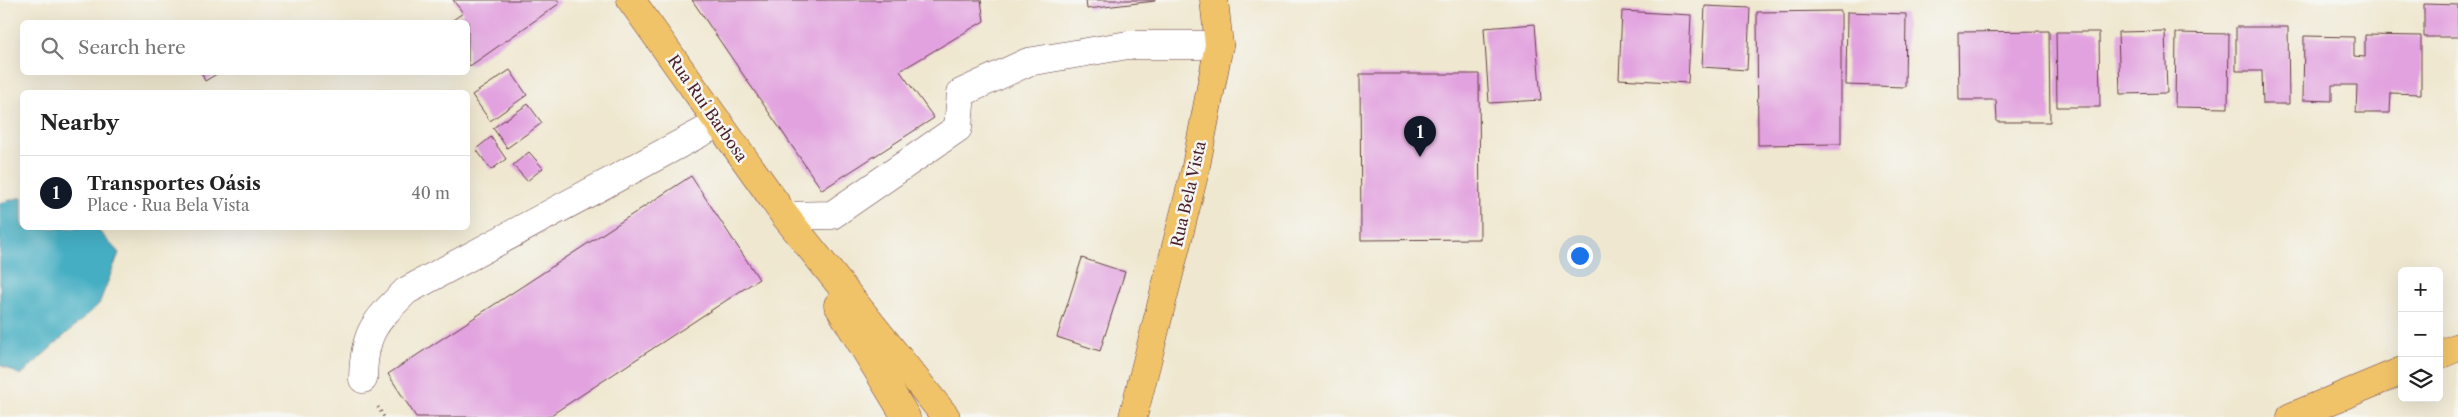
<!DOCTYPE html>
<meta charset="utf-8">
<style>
body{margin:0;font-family:"Libre Caslon Text",serif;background:#f2f2f2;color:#222}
.controls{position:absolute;right:15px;bottom:15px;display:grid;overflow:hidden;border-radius:8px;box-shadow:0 5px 20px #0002}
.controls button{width:45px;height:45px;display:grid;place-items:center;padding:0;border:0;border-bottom:1px solid #e0e0e0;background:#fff;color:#222;font:25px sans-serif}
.you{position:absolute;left:1579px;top:255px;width:18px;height:18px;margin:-12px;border:4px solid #fff;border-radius:50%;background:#1a73e8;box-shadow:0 0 0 8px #1a73e833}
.badge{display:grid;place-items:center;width:32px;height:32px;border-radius:50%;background:#111827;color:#fff;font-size:16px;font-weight:700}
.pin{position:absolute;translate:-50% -41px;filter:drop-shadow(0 1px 2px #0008)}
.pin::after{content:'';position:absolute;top:26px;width:18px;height:15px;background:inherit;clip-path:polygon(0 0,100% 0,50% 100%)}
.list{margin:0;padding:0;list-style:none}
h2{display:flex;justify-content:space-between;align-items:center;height:65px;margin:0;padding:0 20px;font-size:21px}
h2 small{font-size:16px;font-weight:400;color:#767676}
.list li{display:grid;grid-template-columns:32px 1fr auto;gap:15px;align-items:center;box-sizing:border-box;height:75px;padding:0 20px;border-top:1px solid #e0e0e0}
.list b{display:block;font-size:19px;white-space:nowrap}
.list p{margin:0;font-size:16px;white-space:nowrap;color:#767676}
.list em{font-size:16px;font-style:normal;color:#767676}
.icon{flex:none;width:28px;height:28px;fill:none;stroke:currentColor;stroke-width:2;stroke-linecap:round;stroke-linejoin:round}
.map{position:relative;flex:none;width:2458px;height:417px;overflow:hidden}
.search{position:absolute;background:#fff;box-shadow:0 5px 20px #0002;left:20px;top:20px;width:450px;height:55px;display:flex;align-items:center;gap:12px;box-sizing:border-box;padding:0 18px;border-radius:8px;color:#767676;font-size:19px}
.panel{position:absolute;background:#fff;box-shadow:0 5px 20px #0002;left:20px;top:90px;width:450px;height:140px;border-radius:8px}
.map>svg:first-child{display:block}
</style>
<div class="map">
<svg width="2458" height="417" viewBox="0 0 2458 417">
<rect width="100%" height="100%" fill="#f6f6f2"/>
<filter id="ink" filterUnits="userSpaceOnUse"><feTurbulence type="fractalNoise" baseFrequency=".02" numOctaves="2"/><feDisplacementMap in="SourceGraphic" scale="10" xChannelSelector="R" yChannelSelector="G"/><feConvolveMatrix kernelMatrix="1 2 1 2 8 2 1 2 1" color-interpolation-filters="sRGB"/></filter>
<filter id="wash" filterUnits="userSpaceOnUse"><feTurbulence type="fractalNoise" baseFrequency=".0096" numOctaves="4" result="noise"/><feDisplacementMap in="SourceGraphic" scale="20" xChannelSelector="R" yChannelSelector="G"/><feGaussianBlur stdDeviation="1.12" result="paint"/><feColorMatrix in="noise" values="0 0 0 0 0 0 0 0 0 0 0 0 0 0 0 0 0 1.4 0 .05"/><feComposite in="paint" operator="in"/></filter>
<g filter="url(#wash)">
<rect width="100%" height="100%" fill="#efe7cf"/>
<polygon fill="#44aec3" stroke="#476677" points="22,197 22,228 96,228 119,253 99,304 21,375 0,365 0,203"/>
<g id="blocks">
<g fill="#e2a2df">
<polygon points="453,0 558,0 560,3 470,66 468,62 468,22 450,22 463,13"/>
<polygon points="692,0 981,0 984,21 900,71 934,118 822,190"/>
<polygon points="1086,0 1155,0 1155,1 1087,9"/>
<polygon points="2424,4 2458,5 2458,37 2424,37"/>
<polygon points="1705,6 1750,8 1747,70 1702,67"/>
<polygon points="1622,11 1691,15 1688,83 1619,79"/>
<polygon points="1841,11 1841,144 1758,145 1757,12"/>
<polygon points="1847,12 1906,14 1905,87 1846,85"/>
<polygon points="1535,24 1541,100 1489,103 1484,28"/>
<polygon points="2236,27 2288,27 2289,104 2263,104 2262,71 2236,71"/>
<polygon points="2049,31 2050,122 1997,122 1996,100 1959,100 1958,32"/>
<polygon points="2165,31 2167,93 2120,94 2118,32"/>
<polygon points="2056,32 2099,32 2100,107 2057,107"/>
<polygon points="2176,33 2229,34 2228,108 2175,107"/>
<polygon points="2365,35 2421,36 2421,94 2391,93 2390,113 2356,113 2357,85 2332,85 2332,101 2303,100 2304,36 2354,37 2354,56 2365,57"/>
<polygon points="510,70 527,95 490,121 472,95"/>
<polygon points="201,72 220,72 205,81"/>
<polygon points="1360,74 1479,74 1480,239 1361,240"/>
<polygon points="528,104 542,123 507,148 493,128"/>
<polygon points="491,137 506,159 491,170 476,149"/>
<polygon points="529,152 543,168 527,181 513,165"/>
<polygon points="691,176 759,279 548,417 416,417 388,374"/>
<polygon points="1082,258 1125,272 1100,351 1057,337"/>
</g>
</g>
</g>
<g filter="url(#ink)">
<use href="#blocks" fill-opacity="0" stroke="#633d44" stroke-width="1"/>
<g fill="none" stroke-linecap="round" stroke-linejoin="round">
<defs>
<g id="minor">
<polyline points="785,216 832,215 958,128 961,93 1028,62 1128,45 1219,45"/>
<path d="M363 379C364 332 374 323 406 291L719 123"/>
</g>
<g id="major">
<polyline points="631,0 785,216 946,417"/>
<polyline points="838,305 906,417"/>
<polyline points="2439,355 2458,347"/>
<polyline points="1133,417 1195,171 1219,45 1214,0"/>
<polyline points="2291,417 2402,371"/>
</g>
</defs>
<use href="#minor" stroke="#633d44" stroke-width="29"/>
<use href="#major" stroke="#633d44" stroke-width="29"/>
<polyline stroke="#633d44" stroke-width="3" stroke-dasharray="1 4" stroke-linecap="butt" points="378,407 384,417"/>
<use href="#minor" stroke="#fff" stroke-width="28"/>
<use href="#major" stroke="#f1c369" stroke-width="28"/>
</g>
</g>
<g text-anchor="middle" stroke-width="5" stroke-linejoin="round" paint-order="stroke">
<g font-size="16" fill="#4a1f2b" stroke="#f6f6f2">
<text transform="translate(708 108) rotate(55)" y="6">Rua Ruí Barbosa</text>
<text transform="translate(1188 194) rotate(-77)" y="6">Rua Bela Vista</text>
</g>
</g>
</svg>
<div class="controls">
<button>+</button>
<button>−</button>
<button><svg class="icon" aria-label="layers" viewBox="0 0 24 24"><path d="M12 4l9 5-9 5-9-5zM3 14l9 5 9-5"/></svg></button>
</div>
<div class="you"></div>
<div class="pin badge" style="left:1420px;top:157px">1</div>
<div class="search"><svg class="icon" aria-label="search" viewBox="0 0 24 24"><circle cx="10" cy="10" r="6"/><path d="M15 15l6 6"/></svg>Search here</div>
<section class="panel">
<h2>Nearby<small></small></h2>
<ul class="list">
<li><span class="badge">1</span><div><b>Transportes Oásis</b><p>Place · Rua Bela Vista</p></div><em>40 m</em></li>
</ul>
</section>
</div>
